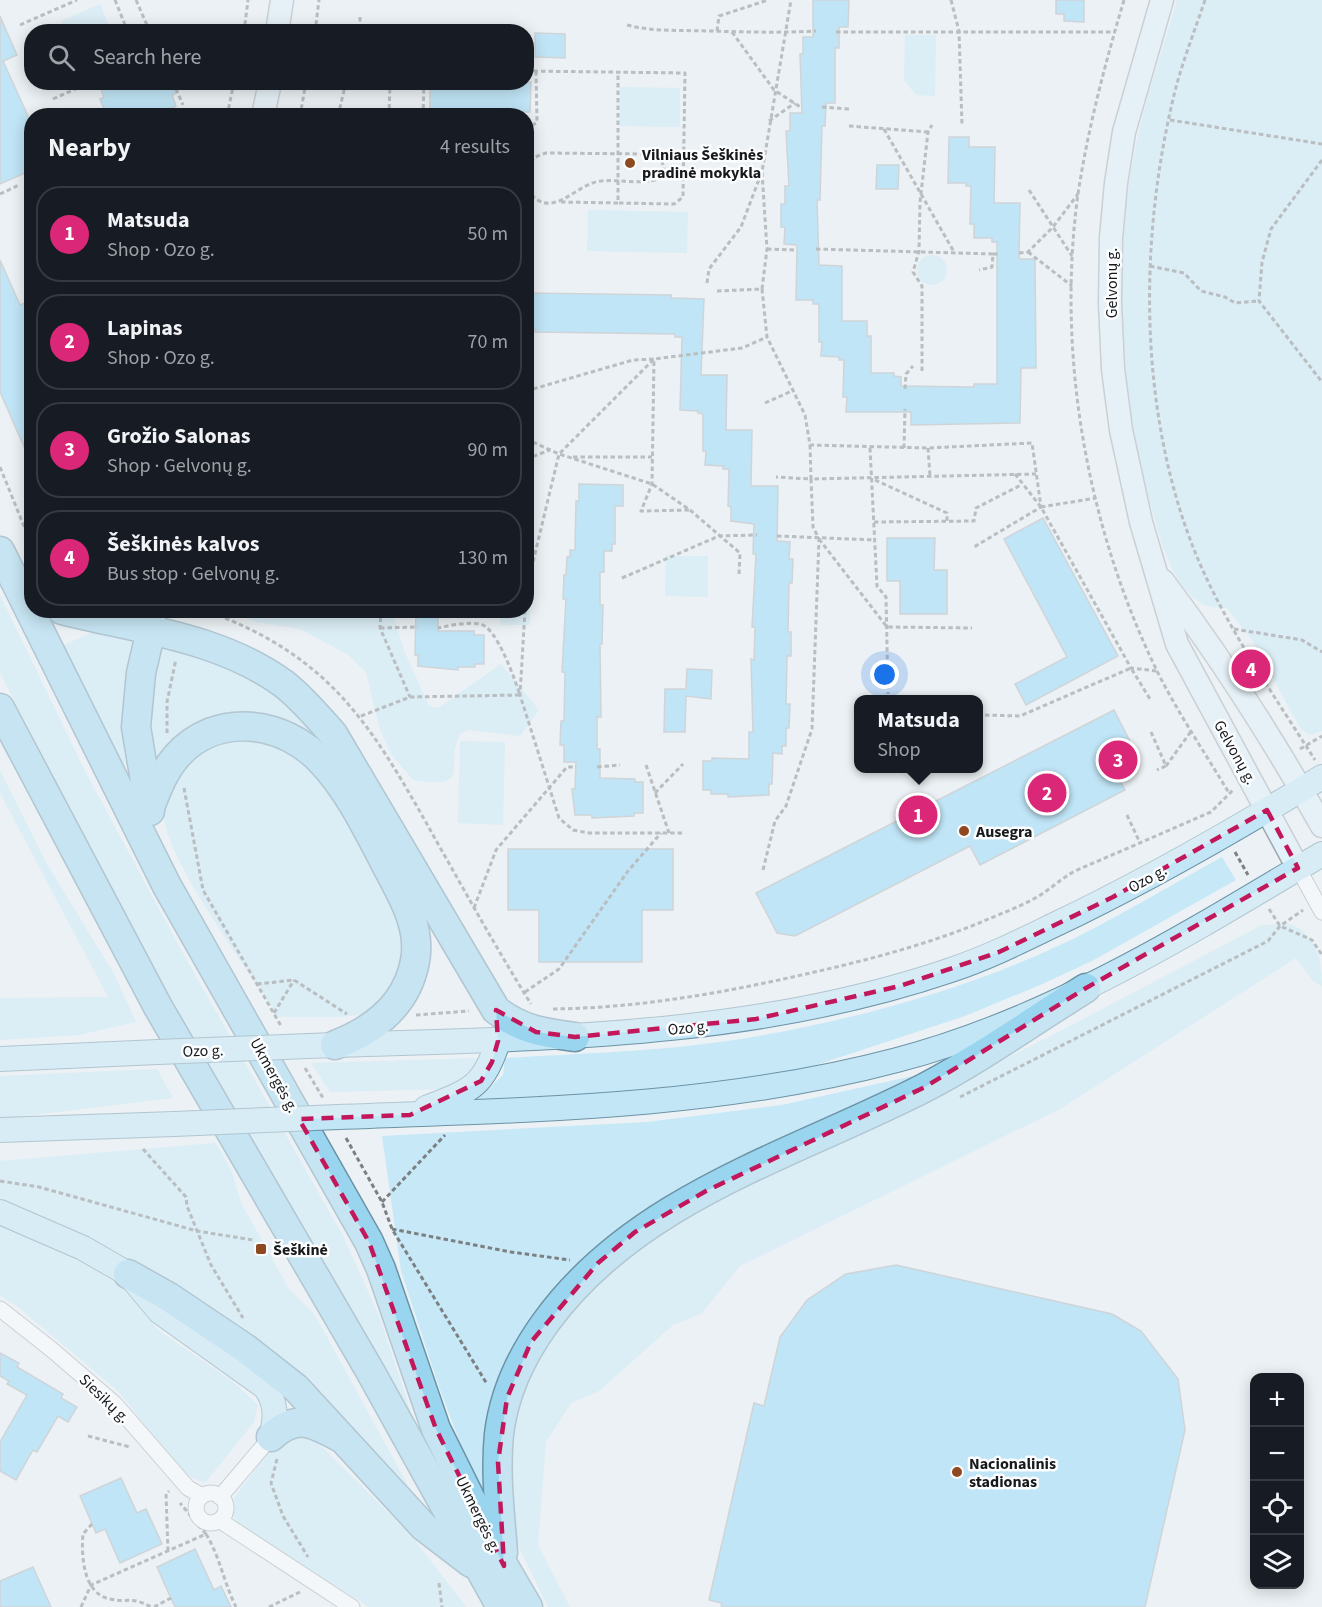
<!DOCTYPE html>
<meta charset="utf-8">
<style>
body{margin:0;font-family:"Source Sans 3",sans-serif;background:#242831;color:#f1f3f6}
.controls{position:absolute;right:18px;bottom:18px;display:grid;overflow:hidden;border-radius:12px;box-shadow:0 3px 15px #0003}
.controls button{width:54px;height:54px;display:grid;place-items:center;padding:0;border:0;border-bottom:2px solid #363941;background:#171b24;color:#f1f3f6;font:30px sans-serif}
.you{position:absolute;left:885px;top:675px;width:21px;height:21px;margin:-15px;border:4px solid #fff;border-radius:50%;background:#1a73e8;box-shadow:0 0 0 9px #1a73e833}
.badge{display:grid;place-items:center;width:39px;height:39px;border-radius:50%;background:#db2777;color:#fff;font-size:20px;font-weight:700}
.pin{position:absolute;translate:-50% -50%;border:3px solid #fff;box-shadow:0 2px 6px #0006}
.popup{position:absolute;left:854px;top:695px;width:129px;height:78px;box-sizing:border-box;display:grid;place-content:center;border-radius:12px;background:#171b24;filter:drop-shadow(0 2px 4px #0005);font-size:20px;white-space:nowrap;color:#9ea1a6}
.popup b{font-size:22px;color:#f1f3f6}
.popup::after{content:'';position:absolute;left:50%;top:100%;margin-left:-12px;border:12px solid transparent;border-top-color:#171b24}
.list{margin:0;padding:0;list-style:none}
h2{display:flex;justify-content:space-between;align-items:center;height:78px;margin:0;padding:0 24px;font-size:26px}
h2 small{font-size:20px;font-weight:400;color:#9ea1a6}
.list li{display:grid;grid-template-columns:39px 1fr auto;gap:18px;align-items:center;box-sizing:border-box;height:96px;margin:0 12px 12px;padding:0 12px;border:2px solid #363941;border-radius:24px}
.list b{display:block;font-size:22px;white-space:nowrap}
.list p{margin:0;font-size:20px;white-space:nowrap;color:#9ea1a6}
.list em{font-size:20px;font-style:normal;color:#9ea1a6}
.icon{flex:none;width:33px;height:33px;fill:none;stroke:currentColor;stroke-width:2;stroke-linecap:round;stroke-linejoin:round}
.map{position:relative;flex:none;width:1322px;height:1607px;overflow:hidden}
.search{position:absolute;background:#171b24;box-shadow:0 3px 15px #0003;left:24px;top:24px;width:510px;height:66px;display:flex;align-items:center;gap:15px;box-sizing:border-box;padding:0 21px;border-radius:24px;color:#9ea1a6;font-size:22px}
.panel{position:absolute;background:#171b24;box-shadow:0 3px 15px #0003;left:24px;top:108px;width:510px;height:510px;border-radius:24px}
.map>svg:first-child{display:block}
</style>
<div class="map">
<svg width="1322" height="1607" viewBox="0 0 1322 1607">
<rect width="100%" height="100%" fill="#ebf1f4"/>
<g fill="#c7e8f7">
<path d="M1177 0H1322V731L1309 735 1301 729 1252 640 1227 608C1219 607 1208 608 1201 603 1173 585 1163 548 1154 517 1119 399 1111 266 1136 144 1146 96 1163 48 1177 0Z"/>
<polygon points="100,4 111,31 65,31 61,21"/>
<polygon points="905,35 936,35 935,96 916,95 904,80"/>
<polygon points="620,87 680,88 680,127 620,126"/>
<polygon points="588,210 688,212 687,253 587,251"/>
<circle cx="932" cy="270" r="15"/>
<polygon points="666,556 708,556 708,597 665,596"/>
<polygon points="527,572 530,572 530,625 500,625 500,611 526,610"/>
<polygon points="0,595 85,771 180,948 343,1236 379,1316 411,1412 159,978 0,673"/>
<path d="M231 611H392L405 653 429 706 438 708 501 664 539 710 520 736 469 730 461 733C442 764 476 790 413 780L391 754 380 729 366 672 347 654 300 629 256 622Z"/>
<polygon points="110,625 142,634 123,734 126,769 103,733 59,647"/>
<polygon points="156,646 206,657 272,689 342,761 251,718 151,784 145,748"/>
<path d="M245 737 284 748 317 774 339 805 397 914 404 934 401 982 371 1013 340 1017H279C253 977 164 857 164 815 163 795 187 756 205 746 215 740 233 740 245 737Z"/>
<polygon points="460,741 505,742 503,825 458,823"/>
<polygon points="0,770 47,864 114,974 136,1022 78,1035 0,1040 0,998 108,997 0,793"/>
<path d="M1222 857 1236 880 1092 961 1040 985 965 1016 798 1071 734 1082 631 1092 476 1100 503 1075 505 1058C589 1053 675 1051 758 1036 863 1018 979 985 1075 938 1125 913 1173 884 1222 857Z"/>
<path d="M1291 924C1317 936 1322 960 1322 986L1313 981 1296 958 1060 1109 740 1266 702 1313 673 1325 599 1391 571 1403 546 1442 538 1545 570 1607H548L517 1543 512 1519 508 1463 522 1384 572 1303 665 1226 1047 1038 1262 925Z"/>
<polygon points="481,1058 480,1067 448,1089 330,1092 311,1063"/>
<polygon points="157,1069 173,1098 0,1119 0,1076"/>
<polygon points="922,1074 662,1203 624,1225 591,1251 562,1280 532,1322 490,1490 479,1493 439,1387 401,1271 382,1136 647,1122 782,1105"/>
<polygon points="216,1143 232,1172 241,1203 289,1289 312,1312 321,1326 418,1504 145,1268 85,1236 0,1198 0,1161"/>
<polygon points="0,1225 84,1263 122,1288 159,1331 231,1380 258,1405 254,1422 205,1483 182,1473 119,1392 18,1307 0,1296"/>
<path d="M291 1436 311 1437 322 1447 410 1534 466 1607H369L239 1525C233 1517 230 1511 232 1501L275 1443Z"/>
</g>
<g fill="#8dd7f9" stroke="#adb2b5" stroke-width="1.5">
<polygon points="813,0 849,0 848,27 839,27 839,48 835,48 835,103 826,103 825,126 822,126 820,200 817,200 819,265 842,266 842,321 867,321 867,336 871,336 871,373 894,373 894,376 901,377 901,386 974,387 974,384 997,384 997,242 992,242 992,238 974,238 974,224 970,224 971,186 966,186 966,183 948,183 949,137 969,137 969,147 995,147 994,203 1020,203 1019,259 1035,259 1036,368 1021,368 1020,423 911,425 911,412 846,412 847,397 843,397 844,360 839,360 839,357 821,356 822,342 819,342 819,304 813,304 813,300 796,300 797,245 784,244 785,227 781,227 781,204 785,204 785,186 789,186 786,131 790,131 790,113 802,113 800,54 803,54 803,37 813,37"/>
<polygon points="1056,0 1084,0 1084,22 1064,21 1064,14 1056,14"/>
<polygon points="0,16 17,55 3,61 32,125 32,170 0,184"/>
<polygon points="535,33 565,34 565,58 535,57"/>
<polygon points="111,82 171,82 176,93 172,95 176,106 154,116 107,116 100,99 104,97 100,87"/>
<polygon points="430,82 531,82 530,112 430,111"/>
<polygon points="877,165 899,165 898,189 876,189"/>
<polygon points="0,260 20,305 32,300 32,465 0,392"/>
<polygon points="526,293 671,295 671,298 704,299 701,375 727,375 726,430 752,430 751,486 778,486 777,541 790,542 789,559 793,559 792,583 789,583 788,632 791,632 791,656 787,656 786,704 790,704 789,728 786,728 786,746 782,746 782,754 773,753 772,784 769,784 769,795 728,797 728,794 711,794 711,790 703,790 703,761 712,761 712,758 749,759 749,732 753,732 751,659 754,660 755,627 752,627 756,554 753,554 754,524 731,521 731,507 728,506 729,469 723,469 723,466 705,465 706,451 703,451 703,414 698,413 698,411 680,410 682,337 675,337 675,334 535,332 535,329 526,329"/>
<polygon points="579,484 623,485 623,506 615,506 615,544 612,544 612,551 604,551 604,572 600,572 600,605 603,605 602,644 600,644 601,717 597,717 597,749 600,749 600,778 635,779 635,782 643,782 643,813 634,813 634,816 592,818 592,815 575,815 572,789 575,789 576,762 564,762 564,745 560,745 561,721 564,721 565,672 562,672 566,599 563,599 564,575 566,575 567,557 570,557 570,550 575,550 576,501 579,501"/>
<polygon points="1043,518 1118,656 1026,705 1015,684 1067,657 1004,539"/>
<polygon points="887,538 935,538 934,570 947,570 947,614 900,614 900,581 887,581"/>
<polygon points="416,610 438,610 438,631 474,631 474,635 484,635 484,664 475,664 475,667 458,667 458,670 418,666 418,655 415,655"/>
<polygon points="687,669 712,670 711,699 686,696 685,732 664,732 665,689 686,689"/>
<polygon points="1114,710 1139,759 1115,771 1125,790 980,865 970,846 795,936 777,933 756,893"/>
<polygon points="508,849 673,849 673,910 642,910 642,962 539,962 539,910 508,910"/>
<polygon points="896,1265 1112,1314 1141,1331 1178,1379 1185,1430 1145,1607 721,1607 722,1603 709,1600 754,1403 764,1406 780,1337 807,1300 846,1274"/>
<polygon points="0,1353 19,1363 17,1367 63,1394 61,1398 77,1407 68,1422 58,1416 37,1452 33,1450 16,1480 0,1471 0,1442 27,1395 7,1384 9,1381 0,1376"/>
<polygon points="121,1478 137,1513 146,1509 162,1544 120,1563 105,1529 96,1533 80,1496"/>
<polygon points="195,1549 214,1590 221,1586 231,1607 175,1607 157,1567"/>
<polygon points="33,1567 51,1607 0,1607 0,1581"/>
</g>
<g fill="none" stroke-linecap="round" stroke-linejoin="round">
<defs>
<g id="street">
<polyline points="1298,868 1322,912"/>
<polyline points="0,1309 51,1349 115,1404 188,1488 202,1496"/>
<circle cx="211" cy="1508" r="15"/>
<polyline points="220,1497 271,1437"/>
<polyline points="219,1520 352,1607"/>
</g>
<g id="secondary">
<polyline points="1162,0 1124,132 1116,183 1111,238 1110,303 1113,369 1121,430 1141,522 1177,644 1298,868"/>
<polyline points="277,32 282,0"/>
<polyline points="263,116 270,82"/>
<path d="M1163 581C1222 659 1274 741 1322 826"/>
<polyline points="151,630 155,610"/>
</g>
<g id="primary">
<path d="M308 1046C525 1038 743 1041 951 970 987 958 1021 941 1054 925 1147 881 1235 830 1322 777"/>
<polyline points="0,1059 158,1052"/>
<path d="M426 1108C469 1091 484 1088 498 1041"/>
<path d="M339 1117C526 1110 716 1108 897 1060 1050 1020 1188 934 1322 854"/>
<polyline points="0,1130 174,1124"/>
<path d="M0 1212 83 1248 128 1274 160 1312 265 1387C277 1403 276 1419 271 1437"/>
</g>
<g id="highway">
<polyline points="0,551 167,886 369,1242 381,1269 436,1429 504,1566 528,1607"/>
<path d="M62 610C137 629 220 637 284 684 302 698 317 716 333 734L496 1010C521 1030 545 1033 575 1037"/>
<polyline points="0,708 158,1007 370,1371 501,1607"/>
<path d="M149 810C156 792 163 772 176 757 216 711 284 720 323 763 348 790 366 827 383 859 399 891 422 924 415 961 407 1005 374 1030 335 1045"/>
<polyline points="150,811 136,727 141,673 151,630"/>
<polyline points="128,1274 169,1297 245,1348 296,1388 424,1527 471,1563"/>
<path d="M271 1437C296 1414 312 1422 339 1437"/>
<path d="M503 1552C500 1513 495 1473 499 1434 504 1393 522 1355 546 1322 636 1198 793 1155 924 1088 980 1059 1033 1021 1086 988"/>
</g>
</defs>
<use href="#street" stroke="#a2a8aa" stroke-width="17"/>
<use href="#secondary" stroke="#a2a8aa" stroke-width="25"/>
<use href="#primary" stroke="#6c93a5" stroke-width="26"/>
<use href="#highway" stroke="#6c93a5" stroke-width="31"/>
<g stroke="#7c8082" stroke-width="3" stroke-dasharray="4.5 3" stroke-linecap="butt">
<polyline points="115,0 128,32"/>
<polyline points="136,0 150,32"/>
<polyline points="951,0 959,31 962,125"/>
<path d="M1124 0C1105 64 1088 128 1078 194 1056 354 1087 527 1157 671 1178 713 1205 753 1229 793"/>
<path d="M1205 0C1195 30 1183 60 1175 91 1139 236 1138 406 1193 547 1221 619 1273 694 1315 760"/>
<polyline points="360,17 360,32"/>
<polyline points="20,25 77,0"/>
<path d="M627 25C654 32 682 30 710 31 745 32 780 33 816 31"/>
<polyline points="717,31 719,16 768,0"/>
<polyline points="244,32 248,0"/>
<polyline points="315,32 319,0"/>
<polyline points="732,32 774,90 802,108"/>
<polyline points="836,32 1115,32"/>
<polyline points="526,71 685,73 683,197 674,204 618,203"/>
<polyline points="173,82 183,105"/>
<polyline points="53,99 91,82"/>
<polyline points="822,107 849,109"/>
<polyline points="227,116 234,82"/>
<polyline points="300,116 306,82"/>
<polyline points="338,116 346,82"/>
<polyline points="389,116 390,82"/>
<polyline points="423,116 424,82"/>
<polyline points="1170,120 1322,144"/>
<polyline points="769,121 795,103"/>
<polyline points="849,126 928,132"/>
<polyline points="884,129 954,252"/>
<polyline points="526,130 537,122 536,71"/>
<polyline points="651,154 685,155"/>
<polyline points="1322,160 1271,229 1262,262 1259,301 1322,382"/>
<path d="M526 168 535 157 546 153 646 154 662 162 664 168 658 179C640 185 620 179 601 181 575 183 551 225 526 188"/>
<polyline points="1029,190 1072,256"/>
<polyline points="0,194 19,185"/>
<polyline points="561,202 618,203 618,72"/>
<polyline points="526,228 527,228"/>
<polyline points="767,249 796,250"/>
<polyline points="816,249 993,254 992,267 979,270"/>
<polyline points="1028,252 1072,286"/>
<polyline points="1019,253 1028,252 1053,227 1078,194"/>
<polyline points="993,254 1000,254"/>
<polyline points="1150,266 1184,273 1201,291 1225,297 1235,303 1259,301"/>
<polyline points="707,283 709,269 741,227 761,174"/>
<polyline points="762,289 767,337 805,415 810,445 928,448 1032,443 1041,507 974,547"/>
<polyline points="717,291 762,289 767,249 762,172 791,0"/>
<polyline points="922,371 922,286 913,272 919,251 920,202 928,132 932,125"/>
<polyline points="905,389 906,374 913,366"/>
<polyline points="526,391 633,360 654,359 652,484 641,511 690,510"/>
<polyline points="765,403 794,390"/>
<polyline points="526,439 559,454 652,484 690,510 740,553 739,575"/>
<polyline points="810,445 811,479 1036,474"/>
<polyline points="870,448 877,586 886,597 888,694"/>
<polyline points="904,448 905,409"/>
<polyline points="928,448 930,476"/>
<polyline points="573,457 652,457"/>
<polyline points="526,459 550,450"/>
<polyline points="0,467 32,546"/>
<polyline points="1015,474 1041,507 1131,668 1157,671"/>
<polyline points="875,480 947,513 947,521"/>
<polyline points="1041,507 1096,498"/>
<polyline points="874,522 974,521 976,508 1021,485"/>
<polyline points="777,536 875,540"/>
<polyline points="819,539 887,627 972,628"/>
<polyline points="622,578 719,536 757,535"/>
<polyline points="526,591 559,454 654,359 742,348 767,337"/>
<path d="M204 610C334 656 374 730 437 842 468 897 498 951 531 1004"/>
<polyline points="381,610 380,628 410,697"/>
<polyline points="525,610 520,695 559,818 573,830 589,833 683,833"/>
<polyline points="380,628 418,627"/>
<polyline points="1234,629 1302,640 1322,652"/>
<polyline points="985,715 1020,716 1131,668 1150,699"/>
<path d="M361 716 410 697 520 695C515 680 497 627 480 624 467 622 451 625 438 628"/>
<polyline points="1151,732 1166,766 1157,770"/>
<polyline points="167,733 167,702 176,659"/>
<polyline points="1300,749 1322,736"/>
<polyline points="646,765 669,833"/>
<polyline points="1166,766 1192,730"/>
<polyline points="597,767 620,765"/>
<polyline points="184,788 203,890 281,1026"/>
<polyline points="655,793 683,764"/>
<polyline points="1127,815 1140,843"/>
<polyline points="1235,852 1248,875"/>
<polyline points="763,870 775,821 786,806 812,729 819,539 813,527 811,479 776,477"/>
<polyline points="474,908 496,850 567,767 576,767"/>
<polyline points="1269,909 1280,926 1312,940 1322,955"/>
<polyline points="257,984 294,980 347,1014"/>
<polyline points="525,992 559,969 628,871 661,833"/>
<path d="M553 1009C635 1008 717 994 797 976 860 962 924 946 984 921 1002 913 1025 905 1042 894 1054 886 1062 878 1075 871L1211 812 1233 790"/>
<polyline points="274,1013 294,980"/>
<polyline points="416,1015 469,1011"/>
<polyline points="305,1068 323,1098"/>
<polyline points="960,1097 1268,941 1280,926 1303,910"/>
<polyline points="346,1138 382,1202 392,1229 487,1384"/>
<polyline points="143,1149 186,1197 187,1206 211,1265 243,1318"/>
<polyline points="0,1181 39,1187 197,1231 253,1240"/>
<polyline points="382,1202 445,1135"/>
<polyline points="392,1229 511,1252 570,1260"/>
<polyline points="88,1436 130,1447"/>
<polyline points="277,1459 271,1483 283,1516 308,1557"/>
<path d="M92 1524 83 1534C81 1555 83 1594 110 1599 127 1603 132 1596 151 1607"/>
<path d="M206 1534C220 1557 224 1583 236 1607"/>
<polyline points="168,1551 166,1494 169,1491"/>
<polyline points="439,1583 442,1607"/>
<polyline points="81,1607 91,1585 206,1534 180,1503"/>
<polyline points="154,1607 171,1598"/>
<polyline points="269,1607 300,1592"/>
</g>
<use href="#street" stroke="#fff" stroke-width="15"/>
<use href="#secondary" stroke="#e1f2fa" stroke-width="22"/>
<use href="#primary" stroke="#c2e6f6" stroke-width="24"/>
<use href="#highway" stroke="#9ad5f0" stroke-width="28"/>
<defs>
<g id="primary-bridge">
<polyline points="158,1052 308,1046"/>
<polyline points="174,1124 339,1117"/>
</g>
</defs>
<use href="#primary-bridge" stroke="#6c93a5" stroke-width="26" stroke-linecap="butt"/>
<use href="#primary-bridge" stroke="#c2e6f6" stroke-width="24"/>
</g>
<path d="M0 0H1322V1607H0ZM1267 810 1298 868 1086 988 925 1087 706 1191 635 1232 598 1263 531 1342 507 1398 498 1462 504 1566 436 1429 369 1242 299 1119 410 1115 481 1081 492 1062 498 1041 496 1010 536 1032 575 1037 756 1019 900 986 999 952 1113 897Z" fill="#ebf1f4" fill-opacity=".55" fill-rule="evenodd"/>
<path fill="none" stroke="#c2185b" stroke-width="4.5" stroke-dasharray="12 8" stroke-linejoin="round" d="M1267 810 1298 868 1086 988 925 1087 706 1191 635 1232 598 1263 531 1342 507 1398 498 1462 504 1566 436 1429 369 1242 299 1119 410 1115 481 1081 492 1062 498 1041 496 1010 536 1032 575 1037 756 1019 900 986 999 952 1113 897Z"/>
<g fill="#8e4920" stroke="#fbfdff" stroke-width="2">
<circle cx="630" cy="163" r="6"/>
<circle cx="964" cy="831" r="6"/>
<rect x="255" y="1243" width="12" height="12" rx="3"/>
<circle cx="957" cy="1472" r="6"/>
</g>
<g text-anchor="middle" stroke-width="5" stroke-linejoin="round" paint-order="stroke">
<g font-size="16" font-weight="bold" fill="#17191a" stroke="#fbfdff" text-anchor="start">
<text x="642" y="160">Vilniaus Šeškinės<tspan x="642" dy="18">pradinė mokykla</tspan></text>
<text x="976" y="837">Ausegra</text>
<text x="273" y="1255">Šeškinė</text>
<text x="969" y="1469">Nacionalinis<tspan x="969" dy="18">stadionas</tspan></text>
</g>
<g font-size="16" fill="#17191a" stroke="#fbfdff">
<text transform="translate(1111 283) rotate(-90)" y="6">Gelvonų g.</text>
<text transform="translate(1236 752) rotate(61)" y="6">Gelvonų g.</text>
<text transform="translate(1147 878) rotate(-29)" y="6">Ozo g.</text>
<text transform="translate(688 1027) rotate(-6)" y="6">Ozo g.</text>
<text transform="translate(203 1050) rotate(-2)" y="6">Ozo g.</text>
<text transform="translate(275 1075) rotate(61)" y="6">Ukmergės g.</text>
<text transform="translate(105 1398) rotate(44)" y="6">Siesikų g.</text>
<text transform="translate(479 1514) rotate(64)" y="6">Ukmergės g.</text>
</g>
</g>
</svg>
<div class="controls">
<button>+</button>
<button>−</button>
<button><svg class="icon" aria-label="locate" viewBox="0 0 24 24"><circle cx="12" cy="12" r="6"/><path d="M12 2v4M12 18v4M2 12h4M18 12h4"/></svg></button>
<button><svg class="icon" aria-label="layers" viewBox="0 0 24 24"><path d="M12 4l9 5-9 5-9-5zM3 14l9 5 9-5"/></svg></button>
</div>
<div class="you"></div>
<div class="pin badge" style="left:918px;top:815px">1</div>
<div class="popup"><b>Matsuda</b>Shop</div>
<div class="pin badge" style="left:1047px;top:793px">2</div>
<div class="pin badge" style="left:1118px;top:760px">3</div>
<div class="pin badge" style="left:1251px;top:669px">4</div>
<div class="search"><svg class="icon" aria-label="search" viewBox="0 0 24 24"><circle cx="10" cy="10" r="6"/><path d="M15 15l6 6"/></svg>Search here</div>
<section class="panel">
<h2>Nearby<small>4 results</small></h2>
<ul class="list">
<li><span class="badge">1</span><div><b>Matsuda</b><p>Shop · Ozo g.</p></div><em>50 m</em></li>
<li><span class="badge">2</span><div><b>Lapinas</b><p>Shop · Ozo g.</p></div><em>70 m</em></li>
<li><span class="badge">3</span><div><b>Grožio Salonas</b><p>Shop · Gelvonų g.</p></div><em>90 m</em></li>
<li><span class="badge">4</span><div><b>Šeškinės kalvos</b><p>Bus stop · Gelvonų g.</p></div><em>130 m</em></li>
</ul>
</section>
</div>
